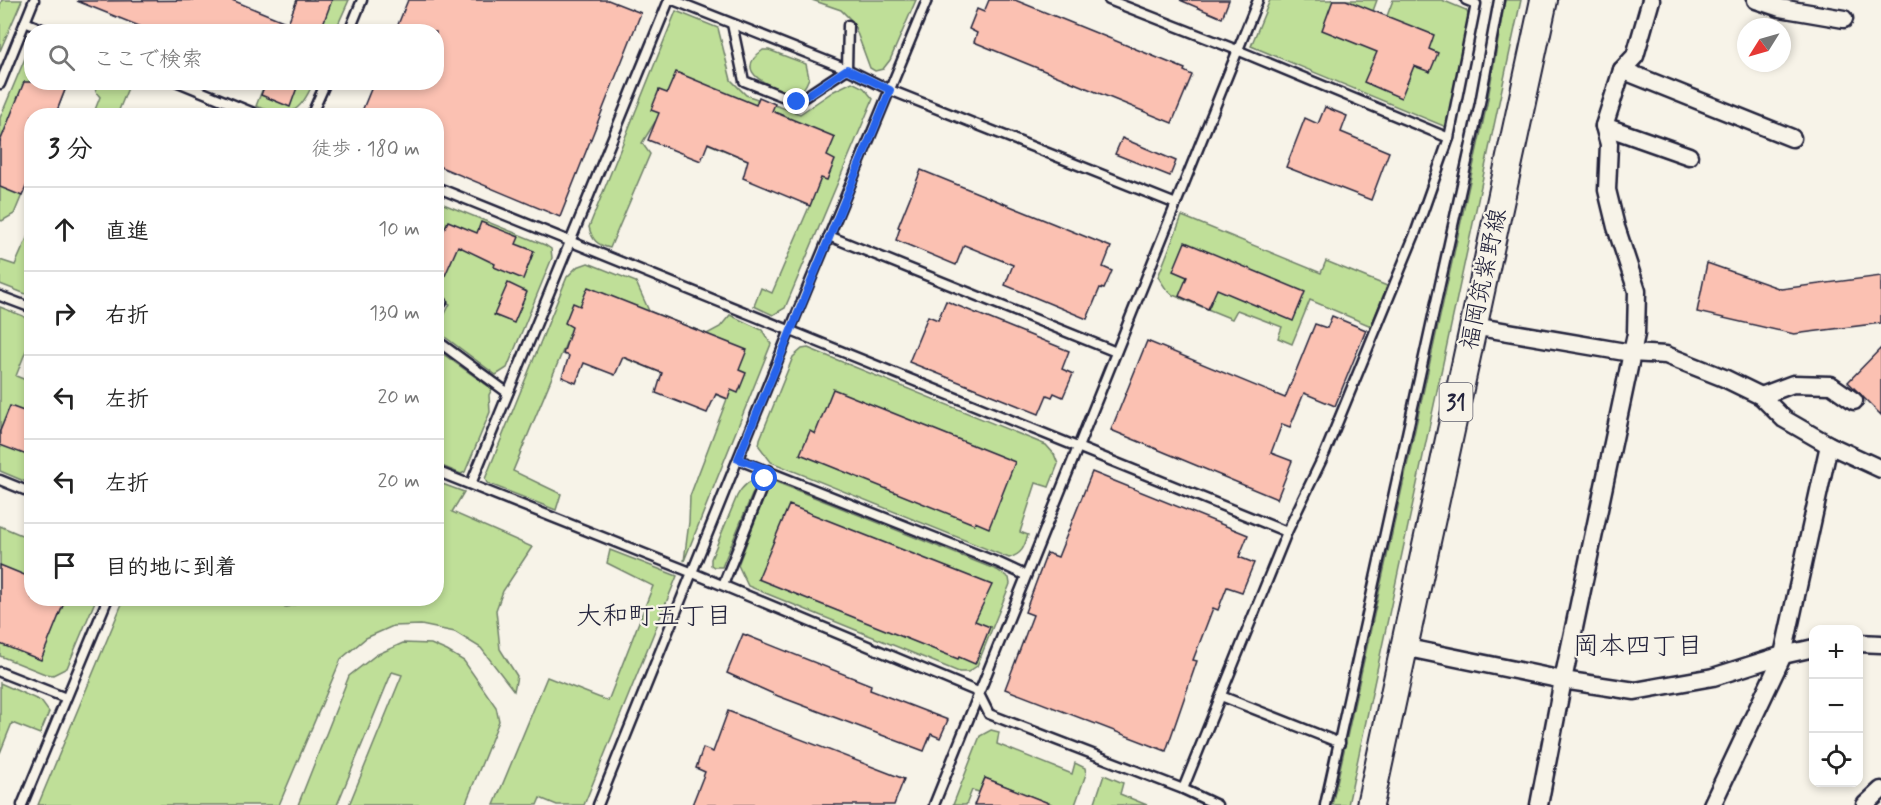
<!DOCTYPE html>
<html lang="ja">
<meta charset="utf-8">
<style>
body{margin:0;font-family:Mynerve,"Klee One",sans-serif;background:#f6f6f6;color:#222}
.controls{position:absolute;right:18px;bottom:18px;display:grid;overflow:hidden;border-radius:12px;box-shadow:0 3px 9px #0003}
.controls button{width:54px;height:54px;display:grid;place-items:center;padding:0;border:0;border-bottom:2px solid #e0e0e0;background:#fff;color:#222;font:30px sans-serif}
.compass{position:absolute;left:1737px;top:18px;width:54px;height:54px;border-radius:50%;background:#fff;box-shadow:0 3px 9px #0003;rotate:233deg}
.stop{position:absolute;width:18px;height:18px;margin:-14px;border:4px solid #2563eb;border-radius:50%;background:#fff}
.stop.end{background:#2563eb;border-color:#fff;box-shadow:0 2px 6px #0008}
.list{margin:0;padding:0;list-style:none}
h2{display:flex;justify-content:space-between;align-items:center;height:78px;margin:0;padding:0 24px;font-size:26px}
h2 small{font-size:20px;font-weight:400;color:#767676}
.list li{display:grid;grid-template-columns:39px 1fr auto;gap:18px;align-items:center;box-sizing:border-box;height:84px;padding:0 24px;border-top:2px solid #e0e0e0}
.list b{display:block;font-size:22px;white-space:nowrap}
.list em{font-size:20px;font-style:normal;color:#767676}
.icon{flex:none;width:33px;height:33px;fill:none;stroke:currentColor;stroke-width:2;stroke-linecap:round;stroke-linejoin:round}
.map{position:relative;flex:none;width:1881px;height:805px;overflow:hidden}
.search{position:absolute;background:#fff;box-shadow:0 3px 9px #0003;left:24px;top:24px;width:420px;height:66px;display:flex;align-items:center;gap:15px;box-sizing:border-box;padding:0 21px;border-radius:24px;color:#767676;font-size:22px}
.panel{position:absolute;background:#fff;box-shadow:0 3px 9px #0003;left:24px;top:108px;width:420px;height:498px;border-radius:24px}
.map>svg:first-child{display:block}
</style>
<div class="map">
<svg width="1881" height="805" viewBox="0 0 1881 805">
<rect width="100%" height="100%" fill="#f7f3e8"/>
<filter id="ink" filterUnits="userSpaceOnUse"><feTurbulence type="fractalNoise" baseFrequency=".0167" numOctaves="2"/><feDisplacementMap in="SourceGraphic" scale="12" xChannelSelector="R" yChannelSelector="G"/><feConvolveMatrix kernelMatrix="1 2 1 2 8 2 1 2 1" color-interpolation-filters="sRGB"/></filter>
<g filter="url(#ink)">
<g fill="#bfdf98" stroke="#70806a" stroke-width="1.5">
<polygon points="2,0 22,0 0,51 0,5"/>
<polygon points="297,0 349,0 335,31 285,32"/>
<polygon points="812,0 916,0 890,60 883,69 875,71 870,68 853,22 841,10"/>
<polygon points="1270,0 1377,0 1373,11 1387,16 1393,0 1442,0 1466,10 1471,20 1446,127 1251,46"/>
<polygon points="1505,0 1521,0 1348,805 1332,805 1487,104"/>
<path d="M676 11 718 28 731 80 746 95 800 114 834 91 852 82 864 88 873 99 785 308 773 315 754 306 761 288 772 293 809 207 814 187 655 122 642 143 650 154 610 248C597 245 592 240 589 227Z"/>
<polygon points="31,44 32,82 68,83 55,115 32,116 31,173 14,214 2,221 0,220 0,118"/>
<path d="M763 50H769L806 64 809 78C807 83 804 91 798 93 791 96 781 90 774 87 755 79 739 67 763 50Z"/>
<polygon points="94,83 130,83 117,115 93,115 100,97 96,92"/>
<path d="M265 83H313C300 114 289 119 256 106Z"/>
<path d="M436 201 545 245 551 249 552 258 507 368 496 375 445 337C438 323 444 316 450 304L437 298Z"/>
<polygon points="1182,216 1321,273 1326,261 1387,286 1371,326 1310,300 1292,344 1278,338 1282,327 1237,310 1232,319 1173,295 1166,289 1158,277"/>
<polygon points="31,229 32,296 31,296 0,284 0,260 15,265"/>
<polygon points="588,263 636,282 649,311 707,334 720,327 730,315 762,330 771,344 684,561 689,522 690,496 727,399 569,336 513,471 561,494 556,510 487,483 485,479 567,277 577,267"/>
<polygon points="0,307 23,316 29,322 31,338 16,376 31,382 31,484 0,471"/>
<path d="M808 348 1046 445 1054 454 1058 464 1049 487 1036 483 1020 532 1028 535C1024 548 1022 554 1009 558L771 462 759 446 760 439 793 357 802 349Z"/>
<polygon points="436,349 492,389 489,395 490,412 465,472 461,474 437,464"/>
<path d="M759 478 722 567H714L711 565V559L737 496C742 487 748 480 759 478Z"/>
<polygon points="771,480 997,570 1009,578 1010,584 977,666 968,672 959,672 748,586 738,565"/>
<polygon points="437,482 464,492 452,512 532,547 503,591 496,610 500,649 517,676 514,691 481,648 455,632 421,625 393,626 366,638 341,659 279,805 38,805 124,599 235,599 287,607 313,599 436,598"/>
<polygon points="0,526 31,539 32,598 96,599 67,668 53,675 45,674 0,656"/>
<polygon points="610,550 677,576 584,805 557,805 540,798 537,805 494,805 547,677 608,701 653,586 607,563"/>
<polygon points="403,643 431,644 447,651 464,661 496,707 499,721 465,805 349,805 402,675 392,672 337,805 298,805 349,676 376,655"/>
<polygon points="0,683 41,701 49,712 40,734 12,723 0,753"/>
<polygon points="991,730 999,732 997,744 1072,774 1075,763 1085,768 1086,774 1075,805 1053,805 985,778 979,792 972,790 966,805 953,805 980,736"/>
<polygon points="1104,775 1123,783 1120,794 1147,805 1094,805"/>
</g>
<g fill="#fbc1b2" stroke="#22223b" stroke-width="1.5">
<polygon points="232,0 288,23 297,0 332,0 320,32 154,32 77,1"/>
<polygon points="408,0 608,0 641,13 560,217 436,165 436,116 360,116 374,82 436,82 436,32 395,32"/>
<polygon points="989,0 1015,0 1185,69 1184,71 1192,75 1172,123 974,42 977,33 969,29 977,9 984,12"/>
<polygon points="1180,0 1229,0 1222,18"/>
<polygon points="1333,0 1346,0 1434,35 1429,49 1438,53 1430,72 1414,66 1401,98 1364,82 1377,52 1322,30"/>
<polygon points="676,72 756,105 759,97 775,104 772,111 835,137 827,156 835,160 827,180 821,178 810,206 743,178 748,160 708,143 701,161 648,140 659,113 651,110 659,90 667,93"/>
<polygon points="24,82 68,82 55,116 32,116 32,173 22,196 0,187 0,142"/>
<polygon points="266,82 299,82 290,107 261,95"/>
<polygon points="1325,107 1347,116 1341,132 1389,152 1371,200 1286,167 1305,118 1318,124"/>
<polygon points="1122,138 1176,161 1170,176 1115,154"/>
<polygon points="921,170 1111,247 1103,267 1112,271 1104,289 1100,288 1087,319 1005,285 1013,265 964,245 956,265 896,240 900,228 898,227"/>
<polygon points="448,221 477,233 481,222 519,237 516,244 534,251 523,279 494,267 495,264 458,246 436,296 436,247"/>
<polygon points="1185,242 1305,292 1293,321 1217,289 1208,309 1179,296 1187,277 1173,271"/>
<polygon points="1707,263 1781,289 1881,276 1881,323 1794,334 1697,312"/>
<polygon points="508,283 527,292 514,323 494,315"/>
<polygon points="588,287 747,350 739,370 746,373 738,393 731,390 728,399 716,394 707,413 656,393 662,373 623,357 615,375 584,363 576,383 562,377 569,356 563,354 572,327 565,323 573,303 580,306"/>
<polygon points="946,301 1069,351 1062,369 1073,374 1063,397 1054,393 1052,397 1047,395 1039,414 909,362 928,316 938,320"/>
<polygon points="1332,316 1366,330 1335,406 1304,393 1290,427 1282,424 1271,453 1292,461 1277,499 1111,430 1147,341 1285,398 1315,324 1327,328"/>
<polygon points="1881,348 1881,415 1848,382"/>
<polygon points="833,389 1015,462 989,528 975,522 974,524 800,454 810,431 815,434"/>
<polygon points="10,406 32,414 32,457 0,445 0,431"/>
<polygon points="1092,472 1248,535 1239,557 1254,563 1242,592 1227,587 1218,610 1213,608 1193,660 1197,661 1166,751 1005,689 1033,615 1025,612 1047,553 1058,557"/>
<polygon points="789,505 992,585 975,621 990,627 975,664 959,657 958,659 758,579"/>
<polygon points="0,565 32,578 32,598 66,598 41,660 0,644"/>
<polygon points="743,634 871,685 870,690 948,720 940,738 931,734 924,751 778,696 727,673"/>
<polygon points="728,711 904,779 894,805 692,805 705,772 696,768 703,748 713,752"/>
<polygon points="985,778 1051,804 1051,805 974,805"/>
</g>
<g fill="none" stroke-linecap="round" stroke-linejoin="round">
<defs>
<g id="service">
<polyline points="673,0 847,69 890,90 1176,204"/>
<polyline points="1109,0 1237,50 1449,138"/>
<polyline points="25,22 49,32"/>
<polyline points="732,24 744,81 797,102 847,69 848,25"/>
<polyline points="349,32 362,0"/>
<polyline points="178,82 261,116"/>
<polyline points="0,84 34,0"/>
<polyline points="311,116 326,82"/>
<polyline points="436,187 1287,532"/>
<polyline points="829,236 1116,352"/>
<polyline points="0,296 32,308"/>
<polyline points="436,310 442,302"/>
<polyline points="436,340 508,393"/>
<polyline points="739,460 999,563 1025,575"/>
<polyline points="436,471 693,573 978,692 989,714 1183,789"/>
<polyline points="0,480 32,493"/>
<polyline points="471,484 669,0"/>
<polyline points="723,585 769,470"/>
<polyline points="0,672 66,698"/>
<polyline points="1221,696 1340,743"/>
<polyline points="22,805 108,598"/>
<polyline points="598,805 790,330 927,0"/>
<polyline points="934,805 1258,0"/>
<polyline points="1217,805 1183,789 1287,532 1325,453 1415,234 1449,138 1476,4 1466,0"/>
<polyline points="1325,805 1480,103 1499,0"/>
</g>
<g id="minor">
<polyline points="1756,0 1780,8 1844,19"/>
<polyline points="1622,70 1792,138"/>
<polyline points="1604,126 1689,156"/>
<polyline points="1473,326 1631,353 1666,355 1724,378 1761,396 1784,419 1829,445 1881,469"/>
<polyline points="1761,396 1793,384 1831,385 1854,401"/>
<polyline points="1858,643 1881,644"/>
<polyline points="1403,647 1563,680 1635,691 1713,677 1783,655 1814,648"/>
<polyline points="1539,805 1563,680 1636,334 1637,291 1616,227 1607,190 1609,144 1604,126 1622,70 1635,56 1651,0"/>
<polyline points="1712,805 1783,655 1829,445"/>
<polyline points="1865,805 1881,790"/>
</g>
<polyline id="primary" points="1370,805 1544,0"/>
</defs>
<use href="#service" stroke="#22223b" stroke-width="13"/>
<use href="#minor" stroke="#22223b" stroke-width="21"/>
<use href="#primary" stroke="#22223b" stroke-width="30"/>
<use href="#service" stroke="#f7f3e8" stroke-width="8"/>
<use href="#minor" stroke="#f7f3e8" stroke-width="16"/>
<use href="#primary" stroke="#f7f3e8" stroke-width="26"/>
</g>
</g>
<g fill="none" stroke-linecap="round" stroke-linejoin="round" filter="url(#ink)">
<polyline stroke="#2563eb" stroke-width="8" points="765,479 769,470 738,459 890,90 847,69 797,102"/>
</g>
<g text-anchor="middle" stroke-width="4.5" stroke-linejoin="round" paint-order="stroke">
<rect fill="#f7f3e8" stroke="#62616f" stroke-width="1.5" x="1439.5" y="383" width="33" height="38" rx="4.5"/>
<g font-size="22" font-weight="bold" fill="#22223b">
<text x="1456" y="410">31</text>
</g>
<g font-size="24" fill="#22223b" stroke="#f7f3e8">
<text transform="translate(1483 279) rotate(-78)" y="8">福岡筑紫野線</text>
</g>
<g font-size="26" fill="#22223b" stroke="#f7f3e8">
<text x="654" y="624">大和町五丁目</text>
<text x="1638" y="654">岡本四丁目</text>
</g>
</g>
</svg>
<div class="controls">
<button>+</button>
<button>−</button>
<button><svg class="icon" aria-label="locate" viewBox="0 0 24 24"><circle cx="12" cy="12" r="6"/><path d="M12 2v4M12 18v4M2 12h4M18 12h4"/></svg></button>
</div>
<svg class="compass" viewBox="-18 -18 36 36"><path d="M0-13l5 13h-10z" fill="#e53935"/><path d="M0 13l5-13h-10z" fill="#767676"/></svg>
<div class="stop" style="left:765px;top:479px"></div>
<div class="stop end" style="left:797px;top:102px"></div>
<div class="search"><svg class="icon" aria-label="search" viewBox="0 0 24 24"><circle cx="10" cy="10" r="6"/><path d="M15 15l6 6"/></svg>ここで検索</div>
<section class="panel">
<h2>3 分<small>徒歩 · 180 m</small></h2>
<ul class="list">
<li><svg class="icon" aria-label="ahead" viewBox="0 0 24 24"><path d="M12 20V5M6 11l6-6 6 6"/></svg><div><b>直進</b></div><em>10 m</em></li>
<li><svg class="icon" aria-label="right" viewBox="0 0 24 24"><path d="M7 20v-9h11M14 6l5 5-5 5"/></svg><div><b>右折</b></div><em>130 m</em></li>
<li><svg class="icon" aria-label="left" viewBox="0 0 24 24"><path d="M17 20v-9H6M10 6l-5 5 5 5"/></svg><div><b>左折</b></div><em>20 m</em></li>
<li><svg class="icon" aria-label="left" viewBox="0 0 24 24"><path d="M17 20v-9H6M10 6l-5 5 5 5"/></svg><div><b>左折</b></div><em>20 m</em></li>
<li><svg class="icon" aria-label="arrive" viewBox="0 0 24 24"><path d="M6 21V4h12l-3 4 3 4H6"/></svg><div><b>目的地に到着</b></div></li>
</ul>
</section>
</div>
